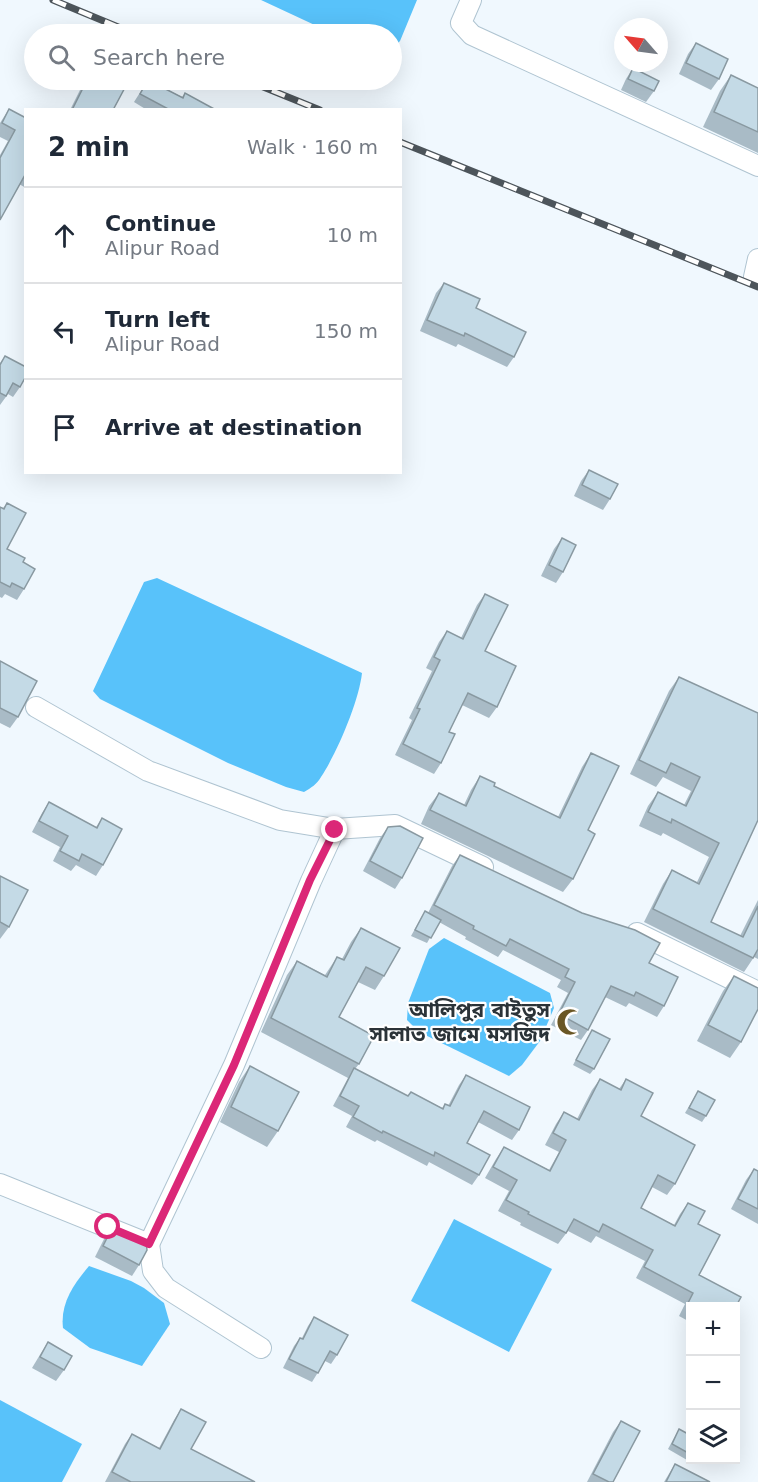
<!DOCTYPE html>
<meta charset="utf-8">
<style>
body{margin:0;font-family:"DejaVu Sans","Noto Sans Bengali",sans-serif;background:#f2f2f3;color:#1f2937}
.controls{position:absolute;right:18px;bottom:18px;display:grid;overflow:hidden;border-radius:0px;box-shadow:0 6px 24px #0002}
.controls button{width:54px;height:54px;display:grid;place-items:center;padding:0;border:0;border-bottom:2px solid #e0e1e3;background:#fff;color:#1f2937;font:30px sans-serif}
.compass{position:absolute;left:614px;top:18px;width:54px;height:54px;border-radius:50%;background:#fff;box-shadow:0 6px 24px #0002;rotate:298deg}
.stop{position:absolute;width:18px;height:18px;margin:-14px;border:4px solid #db2777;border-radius:50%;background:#fff}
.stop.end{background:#db2777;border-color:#fff;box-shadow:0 2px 6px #0008}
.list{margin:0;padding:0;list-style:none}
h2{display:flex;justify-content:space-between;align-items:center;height:78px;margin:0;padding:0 24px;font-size:26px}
h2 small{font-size:20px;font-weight:400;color:#747a83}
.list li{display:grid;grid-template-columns:39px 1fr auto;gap:18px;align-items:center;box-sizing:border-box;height:96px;padding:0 24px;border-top:2px solid #e0e1e3}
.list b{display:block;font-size:22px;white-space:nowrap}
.list p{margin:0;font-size:20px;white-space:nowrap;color:#747a83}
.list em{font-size:20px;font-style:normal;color:#747a83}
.icon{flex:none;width:33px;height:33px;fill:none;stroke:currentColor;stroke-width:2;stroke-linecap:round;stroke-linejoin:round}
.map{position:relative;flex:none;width:758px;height:1482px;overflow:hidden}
.search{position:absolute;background:#fff;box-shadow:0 6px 24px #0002;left:24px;top:24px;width:378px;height:66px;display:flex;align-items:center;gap:15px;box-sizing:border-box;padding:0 21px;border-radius:33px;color:#747a83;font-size:22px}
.panel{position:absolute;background:#fff;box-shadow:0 6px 24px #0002;left:24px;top:108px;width:378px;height:366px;border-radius:0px}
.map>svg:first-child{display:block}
</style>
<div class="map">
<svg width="758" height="1482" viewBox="0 0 758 1482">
<rect width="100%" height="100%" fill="#f0f8fe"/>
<g fill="#58c2fa">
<polygon points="261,0 417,0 400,41 392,49 392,34 334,34"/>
<path d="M157 578 362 673C359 701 337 753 321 777 317 784 311 788 304 792L286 787 228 763 100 699 93 691 144 582Z"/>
<polygon points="444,938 550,993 554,1008 540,1041 522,1065 509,1076 419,1032 407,1020 408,1003 429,949"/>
<polygon points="454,1219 552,1269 509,1352 411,1301"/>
<path d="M89 1266 131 1281 144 1288 164 1303 170 1324 142 1366 90 1348 63 1328C60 1303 74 1284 89 1266Z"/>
<polygon points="0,1400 82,1444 62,1482 0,1482"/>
</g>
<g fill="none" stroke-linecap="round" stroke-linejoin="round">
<defs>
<g id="street">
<polyline points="471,0 461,23 472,35 758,166"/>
<polyline points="754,277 758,259"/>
<polyline points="36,707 148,771 280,820 335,829"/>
<polyline points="637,933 758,992"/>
<polyline points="0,1184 149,1244 234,1065 311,881 335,829 395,825 483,867"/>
<polyline points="149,1244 153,1271 166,1288 261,1348"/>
</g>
</defs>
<use href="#street" stroke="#afc4d1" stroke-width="22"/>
<use href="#street" stroke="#fff" stroke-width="20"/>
<defs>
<g id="rail">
<polyline points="53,0 135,34"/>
<polyline points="246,80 320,110"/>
<polyline points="400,142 758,287"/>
</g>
</defs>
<use href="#rail" stroke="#4d555b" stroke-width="7"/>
<use href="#rail" stroke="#fff" stroke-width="4.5" stroke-dasharray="14" stroke-linecap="butt"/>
</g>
<g fill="#a9bbc6">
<polygon points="696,43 719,79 711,90 679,74 688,54"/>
<polygon points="633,68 654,91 646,102 621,90 626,79"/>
<polygon points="731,75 758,88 758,153 703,127 720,91"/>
<polygon points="85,80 129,80 113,110 70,110"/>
<polygon points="148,80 182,97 185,93 216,110 147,110 134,102"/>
<polygon points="9,109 26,118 26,188 19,184 0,220 0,155 8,141 0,137 0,123"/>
<polygon points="444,283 476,308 514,357 507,367 458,344 456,347 420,331 436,293"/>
<polygon points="5,356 20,387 13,397 8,394 0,405 0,363"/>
<polygon points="589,470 610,499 603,510 574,496 581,481"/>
<polygon points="7,503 7,549 23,562 24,589 17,600 5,594 2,598 0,597 0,507 3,508"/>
<polygon points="562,538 563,572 556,583 541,576 554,549"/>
<polygon points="485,594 485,651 497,707 489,718 462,705 449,732 441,763 434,774 395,755 412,720 409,718 432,671 426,668 439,642 447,631 461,638 477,605"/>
<polygon points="0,661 18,717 10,728 0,723"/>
<polygon points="679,677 758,713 711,922 740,936 758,900 758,959 754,957 744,972 644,922 663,884 672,870 697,882 709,857 663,833 661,836 639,826 648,806 658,792 684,805 691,791 663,777 656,787 630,774 669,691"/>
<polygon points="591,753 588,830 573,879 563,892 421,824 429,806 439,793 464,805 471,790 480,776 494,786 558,817 582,767"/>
<polygon points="49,802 96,827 102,818 103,865 96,876 76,865 71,871 53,861 60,847 32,832 42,813"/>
<polygon points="388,827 402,878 395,889 363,871 380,838"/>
<polygon points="460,855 649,963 664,1006 657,1017 629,1003 626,1007 605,997 588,1030 581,1040 551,1025 568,993 557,987 561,980 503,950 498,957 465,939 466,937 439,922 427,943 411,936 425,911 428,913 452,866"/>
<polygon points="0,876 9,927 0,939"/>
<polygon points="361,928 384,976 375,990 358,982 339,1017 359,1064 355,1069 408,1096 411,1092 442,1108 445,1104 448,1106 459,1085 466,1075 519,1130 512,1140 478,1122 467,1143 479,1175 472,1185 429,1162 427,1166 377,1140 375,1142 346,1127 352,1116 333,1106 348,1078 261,1032 287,975 297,961 325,975 337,957 342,959 351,942"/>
<polygon points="734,976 741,1042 730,1058 697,1041 723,991"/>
<polygon points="592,1030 594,1069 590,1074 573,1065"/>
<polygon points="250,1066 278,1131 267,1147 220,1122 239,1082"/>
<polygon points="600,1079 619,1089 626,1079 641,1116 675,1184 667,1195 652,1187 641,1208 674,1225 680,1214 688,1203 698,1224 699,1275 690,1306 690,1322 679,1316 685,1304 636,1278 645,1261 596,1236 591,1243 568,1231 558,1244 520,1225 521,1223 498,1211 509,1191 485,1178 496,1159 504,1147 549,1170 559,1152 545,1145 556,1124 564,1112 577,1119 592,1090"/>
<polygon points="698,1091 706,1116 702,1122 685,1113"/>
<polygon points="754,1169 758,1171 758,1224 731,1209 746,1180"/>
<polygon points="112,1228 139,1265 132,1276 95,1257 104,1239"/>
<polygon points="314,1317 337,1355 331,1364 325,1361 312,1382 283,1368 294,1346 300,1338 302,1338 308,1326"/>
<polygon points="48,1342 64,1370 56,1381 32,1368 41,1353"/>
<polygon points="181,1409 191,1449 255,1482 105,1482 125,1444 132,1434 159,1448 174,1420"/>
<polygon points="621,1421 613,1482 587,1482 613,1432"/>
<polygon points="679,1429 690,1435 690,1455 687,1460 668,1449"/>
<polygon points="675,1464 710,1482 664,1482"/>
</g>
<g fill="#c4dae6" stroke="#8999a1" stroke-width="1.5">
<polygon points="696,43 728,59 719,79 686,63"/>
<polygon points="633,68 659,81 654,91 628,79"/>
<polygon points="731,75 758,88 758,132 714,112"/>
<polygon points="87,80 129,80 113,110 72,110"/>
<polygon points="148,80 183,98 185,93 216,110 170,110 140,94"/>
<polygon points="9,109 26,118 26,173 0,220 0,158 15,130 2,123"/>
<polygon points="444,283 480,299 476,308 526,332 514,357 465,333 464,336 427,320"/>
<polygon points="5,356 26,367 26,376 20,387 13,383 6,396 0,393 0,365"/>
<polygon points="589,470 618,484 610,499 582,485"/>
<polygon points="7,503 26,513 7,549 25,558 23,562 35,569 24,589 12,583 10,587 0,582 0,507 4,509"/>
<polygon points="562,538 576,545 563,572 549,565"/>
<polygon points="485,594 508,605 485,651 516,666 497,707 468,693 449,732 455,734 441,763 403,744 420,709 417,708 440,660 434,657 447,631 463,639"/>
<polygon points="0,661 37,681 18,717 0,708"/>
<polygon points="679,677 758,713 758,820 711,922 743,937 758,906 758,949 753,958 653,909 672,870 699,884 719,843 672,819 671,823 648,812 658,792 686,806 700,777 671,763 666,773 639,760"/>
<polygon points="591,753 619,766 588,830 595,834 573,879 430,810 439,793 466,806 480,776 495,783 494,786 560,818"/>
<polygon points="49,802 97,828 102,818 122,829 103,865 82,854 79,861 60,851 68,836 39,821"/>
<polygon points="400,826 423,838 402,878 370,861 388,827"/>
<polygon points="460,855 582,913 635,930 660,943 649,963 678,977 664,1006 636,992 634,996 611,986 588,1030 559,1014 575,982 565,977 569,969 510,939 506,946 473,929 474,926 434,905"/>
<polygon points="0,876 28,890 9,927 0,922"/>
<polygon points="425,911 441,920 431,938 415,930"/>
<polygon points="361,928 400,948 384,976 366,967 339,1017 374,1036 359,1064 271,1018 297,961 327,977 337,957 344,960"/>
<polygon points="734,976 758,988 758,1009 741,1042 708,1025"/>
<polygon points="592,1030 610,1039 594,1069 576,1060"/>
<polygon points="250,1066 299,1092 278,1131 231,1107"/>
<polygon points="354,1068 408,1096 411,1092 443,1109 445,1104 450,1106 466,1075 530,1107 519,1130 484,1111 467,1143 490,1155 479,1175 435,1152 434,1156 383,1131 382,1133 353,1117 359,1106 340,1096"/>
<polygon points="600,1079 621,1090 626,1079 653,1093 641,1116 695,1145 675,1184 658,1175 641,1208 675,1226 688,1203 705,1211 698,1224 720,1235 699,1275 741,1297 735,1308 735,1306 690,1307 687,1305 693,1293 644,1267 653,1250 603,1224 599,1232 574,1219 566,1233 528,1214 529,1212 506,1200 517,1180 493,1167 504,1147 550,1171 566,1140 553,1133 564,1112 579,1120"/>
<polygon points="698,1091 715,1100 706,1116 689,1108"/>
<polygon points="754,1169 758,1171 758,1209 738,1199"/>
<polygon points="112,1228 146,1242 147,1250 139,1265 103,1246"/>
<polygon points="314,1317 348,1335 337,1355 330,1351 318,1373 289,1359 300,1338 303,1339"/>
<polygon points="48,1342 72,1356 64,1370 40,1357"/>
<polygon points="181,1409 206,1422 191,1449 255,1482 131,1482 112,1472 132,1434 160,1449"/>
<polygon points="621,1421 640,1431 613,1482 609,1482 593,1474"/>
<polygon points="679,1429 690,1435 690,1454 672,1444"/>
<polygon points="675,1464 710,1482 666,1482"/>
</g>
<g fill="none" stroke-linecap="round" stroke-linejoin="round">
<polyline stroke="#db2777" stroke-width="8" points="108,1227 149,1244 234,1065 310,880 335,830"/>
</g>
<defs>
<symbol id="mosque-bare" viewBox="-9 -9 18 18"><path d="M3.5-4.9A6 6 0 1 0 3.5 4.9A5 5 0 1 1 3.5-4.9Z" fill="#6a5725" stroke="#fff" stroke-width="2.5" paint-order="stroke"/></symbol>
</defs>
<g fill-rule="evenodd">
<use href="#mosque-bare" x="551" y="1003" width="38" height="38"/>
</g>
<g text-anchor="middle" stroke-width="4.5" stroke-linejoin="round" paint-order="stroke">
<g font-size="21" font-weight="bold" fill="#2b3338" stroke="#fff" text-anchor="end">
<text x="550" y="1017">আলিপুর বাইতুস<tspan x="550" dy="24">সালাত জামে মসজিদ</tspan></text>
</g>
</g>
</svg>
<div class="controls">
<button>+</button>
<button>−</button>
<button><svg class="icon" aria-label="layers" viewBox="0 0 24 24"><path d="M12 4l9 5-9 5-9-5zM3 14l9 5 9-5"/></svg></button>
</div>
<svg class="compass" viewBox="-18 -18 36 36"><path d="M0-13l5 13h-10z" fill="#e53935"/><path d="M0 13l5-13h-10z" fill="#747a83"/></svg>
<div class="stop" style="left:108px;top:1227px"></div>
<div class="stop end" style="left:335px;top:830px"></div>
<div class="search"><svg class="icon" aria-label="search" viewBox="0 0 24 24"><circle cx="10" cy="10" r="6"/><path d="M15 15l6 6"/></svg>Search here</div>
<section class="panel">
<h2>2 min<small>Walk · 160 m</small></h2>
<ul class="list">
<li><svg class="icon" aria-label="ahead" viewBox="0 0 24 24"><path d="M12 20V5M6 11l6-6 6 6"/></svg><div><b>Continue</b><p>Alipur Road</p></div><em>10 m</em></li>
<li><svg class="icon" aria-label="left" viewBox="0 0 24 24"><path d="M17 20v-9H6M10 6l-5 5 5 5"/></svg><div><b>Turn left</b><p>Alipur Road</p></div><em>150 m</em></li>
<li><svg class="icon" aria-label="arrive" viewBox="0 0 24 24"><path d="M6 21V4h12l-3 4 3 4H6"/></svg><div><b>Arrive at destination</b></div></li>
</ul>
</section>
</div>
